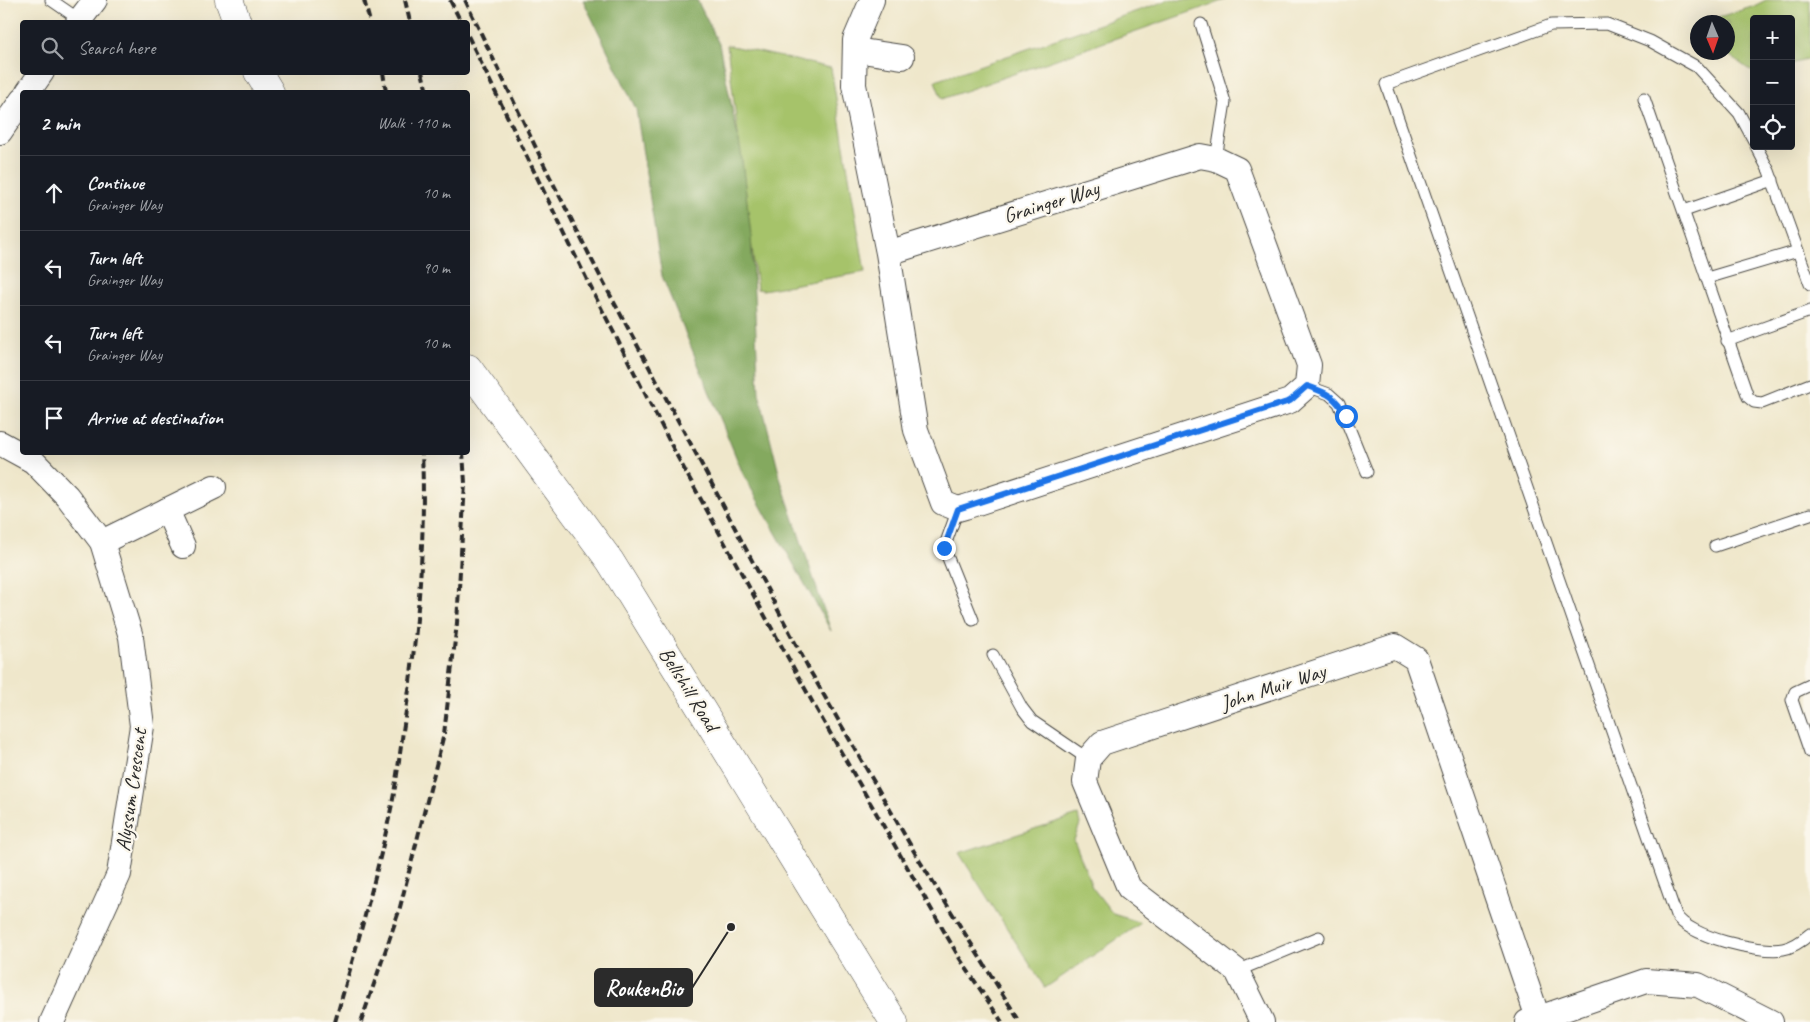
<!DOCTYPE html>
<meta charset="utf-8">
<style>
body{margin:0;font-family:Caveat,sans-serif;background:#20242c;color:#f1f3f6}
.controls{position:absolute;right:15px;top:15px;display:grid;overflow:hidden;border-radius:5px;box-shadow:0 5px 20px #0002}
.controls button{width:45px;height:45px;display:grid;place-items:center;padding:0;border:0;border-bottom:1px solid #363941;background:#171b24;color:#f1f3f6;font:25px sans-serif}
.compass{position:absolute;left:1690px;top:15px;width:45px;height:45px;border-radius:50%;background:#171b24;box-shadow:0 5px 20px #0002;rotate:178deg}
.stop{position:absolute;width:15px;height:15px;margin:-11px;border:4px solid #1a73e8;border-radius:50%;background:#fff}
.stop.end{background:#1a73e8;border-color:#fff;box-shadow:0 1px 5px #0008}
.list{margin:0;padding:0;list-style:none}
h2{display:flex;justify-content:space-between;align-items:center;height:65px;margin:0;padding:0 20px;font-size:21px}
h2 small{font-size:16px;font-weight:400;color:#9ea1a6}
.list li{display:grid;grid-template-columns:32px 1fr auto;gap:15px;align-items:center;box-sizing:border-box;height:75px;padding:0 20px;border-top:1px solid #363941}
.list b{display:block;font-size:19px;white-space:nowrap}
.list p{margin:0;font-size:16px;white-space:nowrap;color:#9ea1a6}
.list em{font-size:16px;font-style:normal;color:#9ea1a6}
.icon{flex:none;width:28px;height:28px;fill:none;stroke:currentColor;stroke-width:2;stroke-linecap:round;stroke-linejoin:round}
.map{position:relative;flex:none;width:1810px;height:1022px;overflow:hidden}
.search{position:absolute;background:#171b24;box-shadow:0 5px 20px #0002;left:20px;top:20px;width:450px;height:55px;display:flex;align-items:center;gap:12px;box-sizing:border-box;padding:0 18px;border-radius:5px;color:#9ea1a6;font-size:19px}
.panel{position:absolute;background:#171b24;box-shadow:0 5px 20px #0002;left:20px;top:90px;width:450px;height:365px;border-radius:5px}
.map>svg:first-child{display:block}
</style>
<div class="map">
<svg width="1810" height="1022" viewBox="0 0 1810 1022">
<rect width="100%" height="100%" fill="#fbf7ec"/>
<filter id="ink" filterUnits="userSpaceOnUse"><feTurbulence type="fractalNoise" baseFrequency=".02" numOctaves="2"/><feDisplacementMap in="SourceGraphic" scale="10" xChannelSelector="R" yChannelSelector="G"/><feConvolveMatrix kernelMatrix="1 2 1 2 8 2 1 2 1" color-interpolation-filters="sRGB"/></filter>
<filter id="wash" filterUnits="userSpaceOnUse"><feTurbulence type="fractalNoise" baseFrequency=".0096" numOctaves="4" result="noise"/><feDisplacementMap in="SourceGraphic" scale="20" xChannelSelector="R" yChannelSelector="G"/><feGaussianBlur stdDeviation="1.12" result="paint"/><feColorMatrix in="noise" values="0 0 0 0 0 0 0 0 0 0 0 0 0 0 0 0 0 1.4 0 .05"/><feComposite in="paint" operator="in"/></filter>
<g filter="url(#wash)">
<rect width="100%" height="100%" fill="#efe7cb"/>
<g fill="#a6c36a" stroke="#68774a">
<polygon points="1169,0 1225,0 942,99 935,81"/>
<polygon points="1766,0 1810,0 1810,59 1791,64 1791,19 1754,19 1754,73 1726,53 1728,22 1705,21 1752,7"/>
<polygon points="727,45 831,68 865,272 763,290 757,289"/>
<polygon points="1078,815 1080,824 1074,840 1092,887 1113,914 1141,923 1045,988 959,853"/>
</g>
<polygon fill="#84a95e" stroke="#586a44" points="583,0 697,0 719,44 741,152 751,235 759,393 781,481 831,631 743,474 662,276 636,109"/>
</g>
<g filter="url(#ink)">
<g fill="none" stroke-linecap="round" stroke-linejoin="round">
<defs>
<g id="lane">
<polyline points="51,0 80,20"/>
<polyline points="1201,24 1225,102 1216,159"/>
<polyline points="1644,98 1748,397 1754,402 1762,403 1810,384"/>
<path d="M1754 141 1739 113 1697 67 1650 41 1607 24 1551 25 1386 84 1676 915C1689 937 1759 953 1783 949 1794 947 1802 941 1810 934"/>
<polyline points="1756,146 1769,171 1810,284"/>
<polyline points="1684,211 1773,180"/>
<polyline points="1707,278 1798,251"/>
<polyline points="1727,341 1810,311"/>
<polyline points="1307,386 1329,394 1339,403 1367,472"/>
<polyline points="958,509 944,548 973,620"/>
<polyline points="1715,546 1810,514"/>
<polyline points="993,655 1022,708 1032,721 1088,759"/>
<polyline points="1810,685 1795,692 1792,700 1810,752"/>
<polyline points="1237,971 1319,937"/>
</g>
<g id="street">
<polyline points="872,0 855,40 854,85 888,253 916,430 943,503 958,509 965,507 1290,401 1307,386 1309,365 1237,169 1216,159 1200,156 888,253"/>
<polyline points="78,22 95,0"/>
<polyline points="855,50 902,57"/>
<polyline points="28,92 42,72"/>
<polyline points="0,132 22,100"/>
<polyline points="0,443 33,461 67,496 102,542 131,637 142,726 119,874 52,1022"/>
<polyline points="167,510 183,546"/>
<polyline points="102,542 214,487"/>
<polyline points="1262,1022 1237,971 1129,888 1085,782 1088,759 1102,743 1395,646 1416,659 1538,1018"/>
<polyline points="1527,1022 1646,981 1698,985 1771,1022"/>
</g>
<g id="primary">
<polyline points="229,0 237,22"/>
<polyline points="258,72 270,92"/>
<polyline points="468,368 610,561 894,1022"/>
</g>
</defs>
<use href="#lane" stroke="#484743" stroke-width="13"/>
<use href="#street" stroke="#484743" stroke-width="26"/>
<use href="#primary" stroke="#484743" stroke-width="29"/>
<use href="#lane" stroke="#fff" stroke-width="11"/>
<use href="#street" stroke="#fff" stroke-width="24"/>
<use href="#primary" stroke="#fff" stroke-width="28"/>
<g stroke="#2b2b2b" stroke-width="4" stroke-dasharray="8 4" stroke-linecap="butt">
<polyline points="364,0 370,22"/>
<polyline points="405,0 410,22"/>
<polyline points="450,0 461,22"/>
<polyline points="465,0 549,175 602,280 694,450 810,671 919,860 1020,1022"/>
<polyline points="468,36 592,290 677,456 814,705 960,959 1002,1022"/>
<polyline points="383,72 386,92"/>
<polyline points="422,72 427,92"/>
<path d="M335 1022C356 948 378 874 393 799 397 776 400 754 403 731 417 640 426 545 422 452"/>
<polyline points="361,1022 399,911 444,734 457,623 465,483 463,452"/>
</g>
</g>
</g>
<g fill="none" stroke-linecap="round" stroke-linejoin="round" filter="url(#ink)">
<path stroke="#1a73e8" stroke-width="6" d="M944 548 958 509 1290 401 1307 386C1327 393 1336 396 1346 416"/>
</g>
<g text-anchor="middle" stroke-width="4.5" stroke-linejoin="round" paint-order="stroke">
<g font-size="21" fill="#2b2b2b" stroke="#fbf7ec">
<text transform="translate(1051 202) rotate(-17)" y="7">Grainger Way</text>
<text transform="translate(1273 687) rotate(-18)" y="7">John Muir Way</text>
<text transform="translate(689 689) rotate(58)" y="7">Bellshill Road</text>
<text transform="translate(131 790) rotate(-82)" y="7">Alyssum Crescent</text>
</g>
</g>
<path fill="none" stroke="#2b2b2b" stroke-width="2" d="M731 927L692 988"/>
<circle fill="#2b2b2b" stroke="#fbf7ec" stroke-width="2" cx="731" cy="927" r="5"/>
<rect fill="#2b2b2b" stroke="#2b2b2b" stroke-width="2" x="595" y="969" width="97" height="37" rx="5"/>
<g font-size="22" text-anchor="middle" font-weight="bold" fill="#fff">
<text x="644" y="996">RoukenBio</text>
</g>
</svg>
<div class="controls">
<button>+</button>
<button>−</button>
<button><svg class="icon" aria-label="locate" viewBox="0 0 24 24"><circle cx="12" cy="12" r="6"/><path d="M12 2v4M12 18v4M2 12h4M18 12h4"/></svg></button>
</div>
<svg class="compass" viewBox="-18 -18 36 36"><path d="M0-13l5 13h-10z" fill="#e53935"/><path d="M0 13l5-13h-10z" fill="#9ea1a6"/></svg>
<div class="stop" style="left:1346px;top:416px"></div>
<div class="stop end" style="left:944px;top:548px"></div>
<div class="search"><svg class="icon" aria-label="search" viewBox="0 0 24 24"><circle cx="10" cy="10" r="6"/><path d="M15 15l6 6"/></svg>Search here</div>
<section class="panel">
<h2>2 min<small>Walk · 110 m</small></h2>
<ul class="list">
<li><svg class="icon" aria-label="ahead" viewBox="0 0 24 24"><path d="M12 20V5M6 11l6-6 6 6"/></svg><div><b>Continue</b><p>Grainger Way</p></div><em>10 m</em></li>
<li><svg class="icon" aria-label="left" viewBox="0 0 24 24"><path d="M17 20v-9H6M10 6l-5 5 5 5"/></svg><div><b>Turn left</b><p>Grainger Way</p></div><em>90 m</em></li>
<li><svg class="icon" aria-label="left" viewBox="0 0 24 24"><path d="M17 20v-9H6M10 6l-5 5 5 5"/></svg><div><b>Turn left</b><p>Grainger Way</p></div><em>10 m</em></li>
<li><svg class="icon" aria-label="arrive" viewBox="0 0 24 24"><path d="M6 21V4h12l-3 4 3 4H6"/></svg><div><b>Arrive at destination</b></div></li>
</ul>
</section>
</div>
